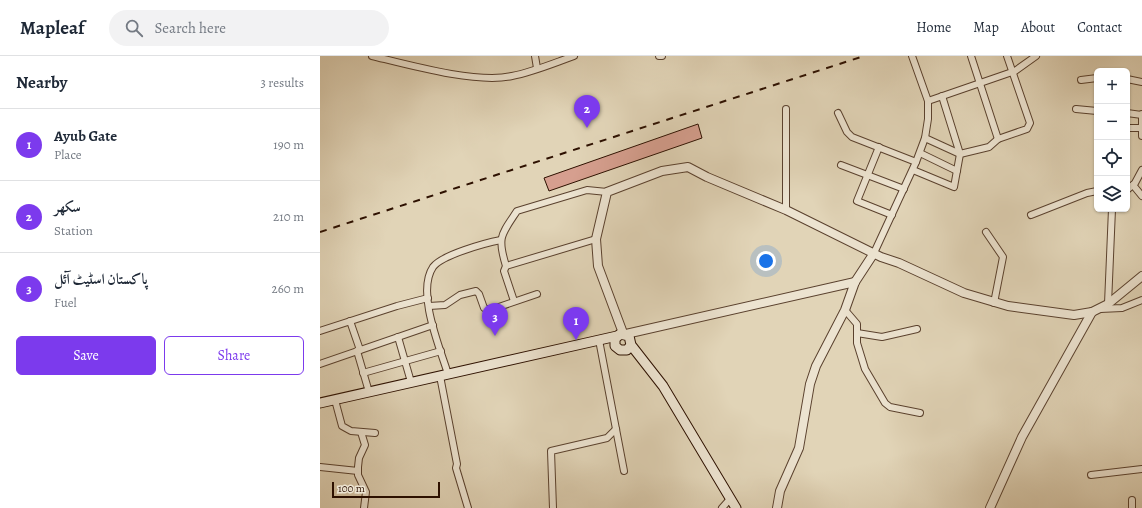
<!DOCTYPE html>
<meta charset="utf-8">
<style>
body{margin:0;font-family:Alegreya,Amiri,serif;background:#f2f2f3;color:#1f2937}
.controls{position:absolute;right:12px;top:12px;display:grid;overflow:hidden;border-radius:6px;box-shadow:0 1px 3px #0004}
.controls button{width:36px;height:36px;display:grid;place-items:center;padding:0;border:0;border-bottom:1px solid #e0e1e3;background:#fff;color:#1f2937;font:20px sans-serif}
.scale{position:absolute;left:12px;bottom:10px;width:108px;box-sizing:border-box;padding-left:4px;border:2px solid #2d1000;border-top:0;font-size:11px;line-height:14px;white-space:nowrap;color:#2d1000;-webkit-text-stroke:3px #ece3d0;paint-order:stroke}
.you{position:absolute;left:446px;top:205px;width:14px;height:14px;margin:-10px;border:3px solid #fff;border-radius:50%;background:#1a73e8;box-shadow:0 0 0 6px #1a73e833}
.badge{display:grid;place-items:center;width:26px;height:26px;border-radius:50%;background:#7c3aed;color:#fff;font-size:13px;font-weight:700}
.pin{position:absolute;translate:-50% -33px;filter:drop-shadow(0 1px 2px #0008)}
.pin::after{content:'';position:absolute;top:21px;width:14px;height:12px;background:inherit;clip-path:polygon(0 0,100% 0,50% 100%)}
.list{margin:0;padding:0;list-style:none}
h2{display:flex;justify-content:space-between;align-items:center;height:52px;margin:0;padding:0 16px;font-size:17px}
h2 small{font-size:13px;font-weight:400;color:#747a83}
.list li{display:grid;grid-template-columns:26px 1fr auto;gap:12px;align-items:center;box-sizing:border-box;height:72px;padding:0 16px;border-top:1px solid #e0e1e3}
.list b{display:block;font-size:15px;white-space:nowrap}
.list p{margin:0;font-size:13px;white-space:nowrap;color:#747a83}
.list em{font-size:13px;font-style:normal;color:#747a83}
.actions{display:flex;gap:8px;padding:12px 16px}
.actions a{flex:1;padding:9px 0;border:1px solid #7c3aed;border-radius:6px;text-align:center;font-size:14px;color:#7c3aed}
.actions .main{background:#7c3aed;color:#fff}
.icon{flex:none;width:22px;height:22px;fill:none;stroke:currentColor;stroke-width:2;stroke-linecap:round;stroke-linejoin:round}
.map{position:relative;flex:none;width:822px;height:452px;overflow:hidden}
header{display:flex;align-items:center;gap:24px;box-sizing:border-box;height:56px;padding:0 20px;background:#fff;border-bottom:1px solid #e0e1e3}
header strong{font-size:19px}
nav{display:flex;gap:22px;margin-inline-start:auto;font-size:14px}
.search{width:280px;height:36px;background:#f2f2f3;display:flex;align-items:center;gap:10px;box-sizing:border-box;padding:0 14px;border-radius:22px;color:#747a83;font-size:15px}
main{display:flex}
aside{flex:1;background:#fff}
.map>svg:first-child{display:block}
</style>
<header>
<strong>Mapleaf</strong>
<div class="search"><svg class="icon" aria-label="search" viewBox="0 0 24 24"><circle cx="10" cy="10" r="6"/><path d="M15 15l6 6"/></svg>Search here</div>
<nav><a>Home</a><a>Map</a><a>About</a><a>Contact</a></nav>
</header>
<main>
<aside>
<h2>Nearby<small>3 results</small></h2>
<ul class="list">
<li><span class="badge">1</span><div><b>Ayub Gate</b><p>Place</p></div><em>190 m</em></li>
<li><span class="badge">2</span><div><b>سكهر</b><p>Station</p></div><em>210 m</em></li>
<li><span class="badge">3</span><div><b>پاکستان اسٹیٹ آئل</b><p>Fuel</p></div><em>260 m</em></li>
</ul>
<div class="actions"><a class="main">Save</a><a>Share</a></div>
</aside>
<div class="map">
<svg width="822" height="452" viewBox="0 0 822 452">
<rect width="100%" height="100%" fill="#e1d4b7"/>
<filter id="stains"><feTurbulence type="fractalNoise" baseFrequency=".005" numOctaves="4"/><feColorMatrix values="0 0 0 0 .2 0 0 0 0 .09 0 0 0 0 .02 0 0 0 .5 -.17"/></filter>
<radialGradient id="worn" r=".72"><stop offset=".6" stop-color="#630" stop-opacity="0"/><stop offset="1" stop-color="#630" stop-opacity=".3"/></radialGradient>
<polygon fill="#d69f8f" stroke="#2d1000" points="378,68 382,82 229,135 224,122"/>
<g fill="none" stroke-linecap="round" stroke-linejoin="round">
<defs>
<g id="minor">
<path d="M52 0C89 9 157 28 192 20 213 16 234 7 254 0"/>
<polyline points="215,0 217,12"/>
<polyline points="339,0 342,0"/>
<polyline points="651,0 678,83"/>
<polyline points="807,23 822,26"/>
<polyline points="761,24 777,22"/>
<polyline points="608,45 695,15 716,0"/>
<polyline points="756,53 777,55"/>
<polyline points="518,57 527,76 532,81 596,106"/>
<polyline points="807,57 822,59"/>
<polyline points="822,58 822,80"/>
<polyline points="807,72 821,72"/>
<polyline points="605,82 640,98 669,91 678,83 707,73 710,67 687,0"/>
<polyline points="559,91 537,145 572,159"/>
<polyline points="600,97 637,115"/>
<polyline points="521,109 584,133"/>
<polyline points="593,114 634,131 640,98 622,40"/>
<polyline points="813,129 822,140"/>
<polyline points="807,134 815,127 822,114"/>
<polyline points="466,154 466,53"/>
<polyline points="711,159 767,137 777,135"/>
<polyline points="666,176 683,201 674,247"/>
<polyline points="554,197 596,106 605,82 608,63 608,45 592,0"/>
<polyline points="186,210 276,183"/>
<path d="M194 245 184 215 186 210C177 181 181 179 197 155L267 134 287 136"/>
<polyline points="788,248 792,153"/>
<polyline points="109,250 125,249 140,239 156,235 159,238 164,252 170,254 217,238"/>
<polyline points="780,253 802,252 822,244"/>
<polyline points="525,254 537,268 537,287 545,313 565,347 570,351 600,357"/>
<polyline points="30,265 40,294"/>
<polyline points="0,275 77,250 108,242"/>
<polyline points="537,277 562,281 597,273"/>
<polyline points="78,281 91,326"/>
<polyline points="279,284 304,415"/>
<polyline points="37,295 49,336"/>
<polyline points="0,308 113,269"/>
<polyline points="43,317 121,295"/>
<path d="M128 318C120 292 96 236 113 211 122 199 165 187 181 184"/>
<polyline points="120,320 137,408 136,412 148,452"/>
<polyline points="15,344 22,370 31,375 55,377"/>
<polyline points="41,376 45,389 39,402 38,411 38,419 46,436 44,452"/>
<polyline points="0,411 38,415"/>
<polyline points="771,419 822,413"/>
<polyline points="812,444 812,452"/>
<polyline points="233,452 231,395 287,382 296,373"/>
<polyline points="402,452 410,443"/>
</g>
<g id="tertiary">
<polyline points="303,277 278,210 276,183 287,136 342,115 368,111 387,121 466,154 561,201 579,207 644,237 688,250 754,259 772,256"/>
<polyline points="306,278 535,226"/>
<polyline points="457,452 460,435 479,392 490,328 496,310 525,254 535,226 554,197"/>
<polyline points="670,452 702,381 772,256 788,248 822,220"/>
</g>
<g id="secondary">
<polyline points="311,289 307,294 300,294 295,290 295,283 300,278 309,280 311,289 343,330 416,452"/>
<polyline points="0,347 297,280"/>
</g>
</defs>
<use href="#minor" stroke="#5a412e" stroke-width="8"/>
<use href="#tertiary" stroke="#5a412e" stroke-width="10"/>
<use href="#secondary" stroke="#2d1000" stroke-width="11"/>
<use href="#minor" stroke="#ece3d0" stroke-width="6"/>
<use href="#tertiary" stroke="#ece3d0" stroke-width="8"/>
<use href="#secondary" stroke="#ece3d0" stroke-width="9"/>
<polyline stroke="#2d1000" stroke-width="2" stroke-dasharray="7 7" stroke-linecap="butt" points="0,176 544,0"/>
</g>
<rect width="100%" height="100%" filter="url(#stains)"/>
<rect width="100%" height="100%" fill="url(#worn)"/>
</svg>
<div class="controls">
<button>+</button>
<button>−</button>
<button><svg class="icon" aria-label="locate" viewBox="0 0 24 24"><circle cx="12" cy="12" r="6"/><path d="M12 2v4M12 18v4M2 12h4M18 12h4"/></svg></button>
<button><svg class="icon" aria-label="layers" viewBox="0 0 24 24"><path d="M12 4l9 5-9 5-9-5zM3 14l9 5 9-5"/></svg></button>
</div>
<div class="scale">100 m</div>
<div class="you"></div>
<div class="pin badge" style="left:256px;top:284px">1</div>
<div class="pin badge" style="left:267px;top:72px">2</div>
<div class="pin badge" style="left:175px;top:280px">3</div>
</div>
</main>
